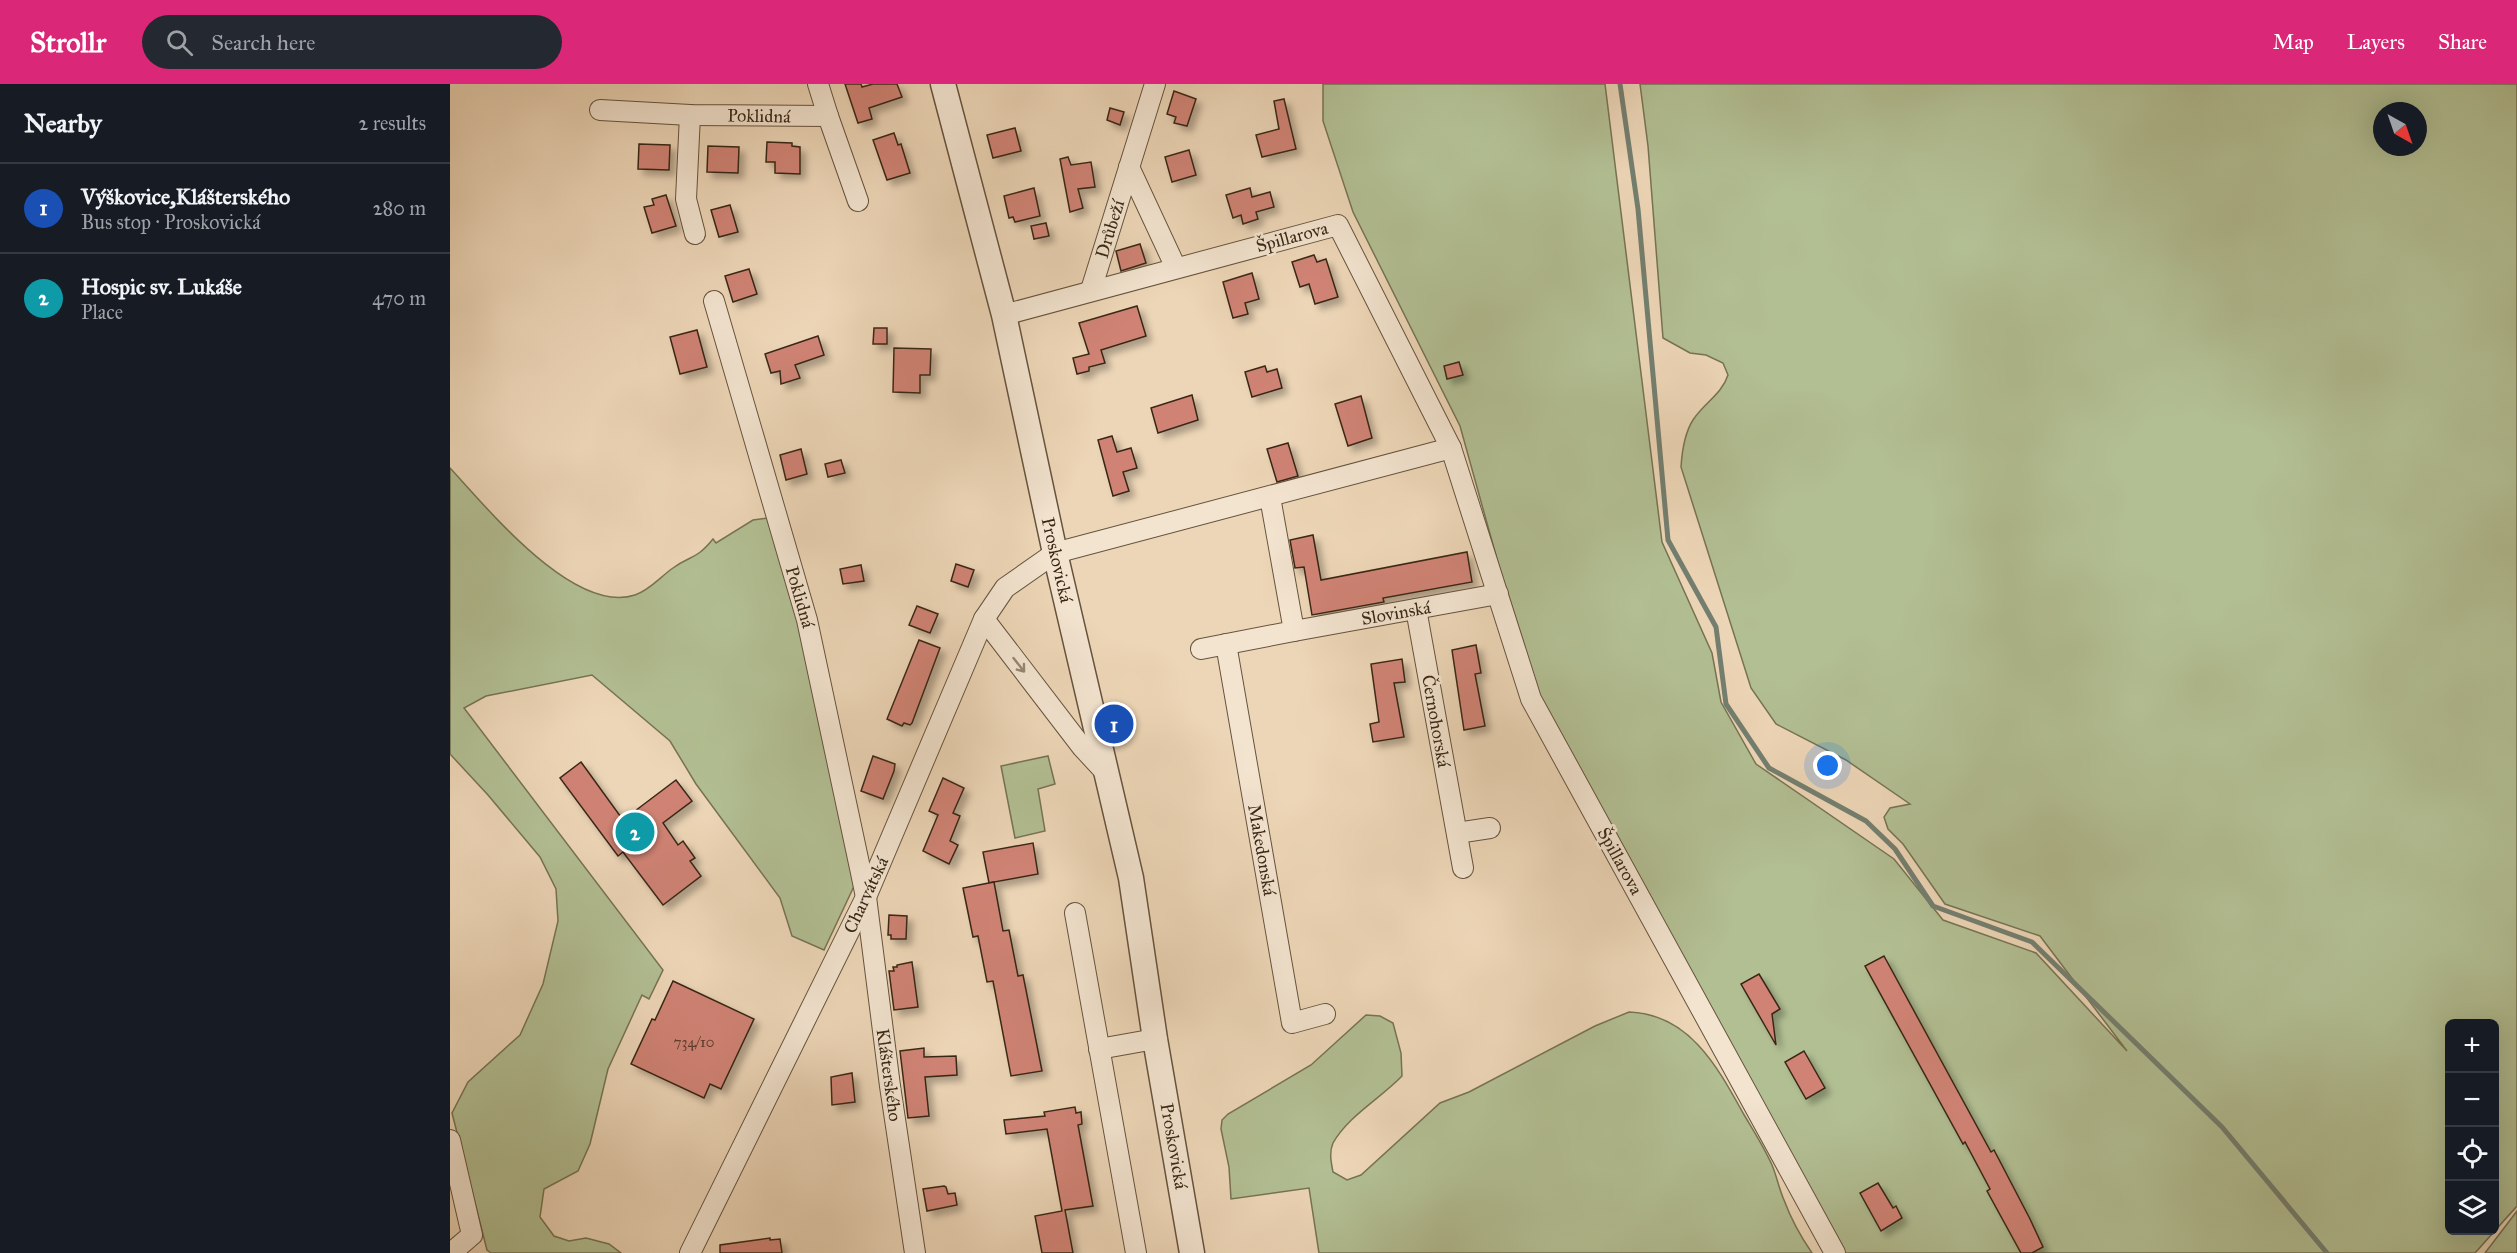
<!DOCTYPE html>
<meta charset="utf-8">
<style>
body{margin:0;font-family:"IM FELL Great Primer",serif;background:#242831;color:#f1f3f6}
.controls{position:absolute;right:18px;bottom:18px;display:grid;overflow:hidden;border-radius:9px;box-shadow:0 6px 24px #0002}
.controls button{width:54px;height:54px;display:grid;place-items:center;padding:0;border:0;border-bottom:2px solid #363941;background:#171b24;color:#f1f3f6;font:30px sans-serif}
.compass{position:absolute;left:1923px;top:18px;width:54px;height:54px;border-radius:50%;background:#171b24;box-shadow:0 6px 24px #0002;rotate:140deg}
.you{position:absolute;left:1378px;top:682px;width:21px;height:21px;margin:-15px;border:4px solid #fff;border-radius:50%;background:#1a73e8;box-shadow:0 0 0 9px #1a73e833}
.badge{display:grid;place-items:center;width:39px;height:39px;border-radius:50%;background:#db2777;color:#fff;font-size:20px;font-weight:700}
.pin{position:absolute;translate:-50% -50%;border:3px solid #fff;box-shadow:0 2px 6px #0006}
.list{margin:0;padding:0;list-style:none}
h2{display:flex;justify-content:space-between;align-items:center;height:78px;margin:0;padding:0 24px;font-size:26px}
h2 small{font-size:20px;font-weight:400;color:#9ea1a6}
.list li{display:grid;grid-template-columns:39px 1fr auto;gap:18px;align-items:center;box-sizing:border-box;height:90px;padding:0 24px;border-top:2px solid #363941}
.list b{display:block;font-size:22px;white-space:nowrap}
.list p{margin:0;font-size:20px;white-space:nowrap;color:#9ea1a6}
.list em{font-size:20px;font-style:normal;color:#9ea1a6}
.icon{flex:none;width:33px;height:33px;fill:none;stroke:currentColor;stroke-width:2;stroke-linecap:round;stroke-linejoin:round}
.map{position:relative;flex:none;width:2067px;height:1169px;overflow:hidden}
header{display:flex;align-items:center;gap:36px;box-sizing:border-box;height:84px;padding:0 30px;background:#db2777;color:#fff}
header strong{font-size:28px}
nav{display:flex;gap:33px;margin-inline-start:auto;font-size:21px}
.search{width:420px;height:54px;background:#242831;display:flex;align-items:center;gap:15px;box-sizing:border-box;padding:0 21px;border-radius:33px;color:#9ea1a6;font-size:22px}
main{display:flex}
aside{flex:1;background:#171b24}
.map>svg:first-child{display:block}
</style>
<header>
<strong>Strollr</strong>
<div class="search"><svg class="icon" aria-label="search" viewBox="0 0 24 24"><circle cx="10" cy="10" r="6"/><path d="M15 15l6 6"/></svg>Search here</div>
<nav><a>Map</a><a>Layers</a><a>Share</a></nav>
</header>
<main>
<aside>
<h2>Nearby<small>2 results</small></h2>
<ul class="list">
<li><span class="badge" style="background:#1a4fb4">1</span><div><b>Výškovice,Klášterského</b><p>Bus stop · Proskovická</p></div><em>280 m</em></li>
<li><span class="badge" style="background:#0f9aa8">2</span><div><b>Hospic sv. Lukáše</b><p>Place</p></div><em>470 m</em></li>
</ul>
</aside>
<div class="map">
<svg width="2067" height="1169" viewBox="0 0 2067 1169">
<defs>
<filter id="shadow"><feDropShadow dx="5.5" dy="5.5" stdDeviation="3" flood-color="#0004"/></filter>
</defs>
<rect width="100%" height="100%" fill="#edd6b7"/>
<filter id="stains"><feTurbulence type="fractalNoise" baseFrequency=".00333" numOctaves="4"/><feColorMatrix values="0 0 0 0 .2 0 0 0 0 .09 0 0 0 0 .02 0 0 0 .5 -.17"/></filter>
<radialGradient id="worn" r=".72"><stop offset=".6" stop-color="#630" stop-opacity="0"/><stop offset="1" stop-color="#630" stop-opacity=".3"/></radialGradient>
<g fill="#b2bf93" stroke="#767354" stroke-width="1.5" fill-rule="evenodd">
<path d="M873 0H1155L1212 458 1262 569 1271 618 1306 680 1444 775 1493 836 1586 869 1677 967 1590 852 1495 820 1453 760 1438 745 1434 733 1440 724 1460 720 1396 676 1326 640 1301 604 1231 383C1232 367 1234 350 1243 336 1253 320 1272 310 1278 291L1273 279 1256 271 1240 269 1213 254 1198 62 1190 0H2067V1122L2025 1169H1395L1082 601 1010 342 903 128 873 37ZM1932 27H1968V63H1932ZM2000 940H2044V1146H2000Z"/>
<path d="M0 384C38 425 124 531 185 511 200 506 210 493 223 484 241 471 246 476 263 455L266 459 303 436 326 433 406 798 374 866 342 852 330 814 246 700 220 657 142 591 36 612 14 624 213 886 199 915 192 911 158 985 140 1060 128 1087 94 1105 90 1133 104 1152 119 1157 136 1154 159 1160 171 1169H41L37 1166 2 1029 18 998 70 951 93 900 108 837 106 805 90 773 38 711 0 670Z"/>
<polygon points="598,672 605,700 588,705 595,747 565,754 551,682"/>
<path d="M1179 928C1239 930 1267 982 1293 1029 1303 1046 1314 1063 1322 1081 1327 1093 1329 1105 1334 1116 1341 1135 1351 1153 1362 1169H869L859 1104 781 1115 779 1083 771 1045 772 1036 778 1030 861 981 916 931 930 932 943 939 951 969 952 992C931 1014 898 1032 883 1059 879 1068 881 1078 883 1088L897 1096 911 1091 990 1019 1019 1008 1145 942Z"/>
<polygon points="2067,1127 2067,1169 2035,1169"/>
</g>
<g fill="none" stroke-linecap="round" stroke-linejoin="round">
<polyline stroke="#737f70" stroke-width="5" points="1170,0 1188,125 1218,456 1266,543 1276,620 1319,684 1416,737 1445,765 1483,822 1582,858 1772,1043 1877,1169"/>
</g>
<g fill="#d08374" stroke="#392716" stroke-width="1.5" filter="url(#shadow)">
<polygon points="395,0 411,0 412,3 423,0 447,0 452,13 419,24 422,35 408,39"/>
<polygon points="724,7 746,15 737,42 724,39 726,33 717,30"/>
<polygon points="834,15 846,65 812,73 806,51 829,45 824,17"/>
<polygon points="660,24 674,28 670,41 657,36"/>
<polygon points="565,44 571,67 543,74 537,51"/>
<polygon points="444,49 448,61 451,60 460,89 437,96 423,56"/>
<polygon points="317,58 342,59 342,62 350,63 350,90 325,89 325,78 316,78"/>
<polygon points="189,60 220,61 219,86 188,85"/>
<polygon points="258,62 289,63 288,89 257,88"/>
<polygon points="739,66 746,91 722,98 715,73"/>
<polygon points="618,73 621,81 641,78 645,103 628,105 633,124 620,128 610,75"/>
<polygon points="584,104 590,132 565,138 563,133 559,134 554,112"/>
<polygon points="800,104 802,113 820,108 824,123 806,128 808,135 793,140 791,131 783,134 776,111"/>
<polygon points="216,111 226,142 202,149 194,123 204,121 202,115"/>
<polygon points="280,121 288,148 269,153 261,126"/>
<polygon points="596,139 599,152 584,155 581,142"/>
<polygon points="690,160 696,179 671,187 666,167"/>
<polygon points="864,171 867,178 876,175 888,213 865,220 859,200 850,203 842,178"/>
<polygon points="299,185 307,210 283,218 275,192"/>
<polygon points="802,189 809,215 795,219 798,230 783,234 773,198"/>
<polygon points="687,222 696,252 651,266 655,279 639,283 639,287 627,290 623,274 639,270 629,239"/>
<polygon points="424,244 437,244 437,260 423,260"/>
<polygon points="247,246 257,283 230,290 220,253"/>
<polygon points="368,252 374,271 345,281 350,294 331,300 330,287 321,289 315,270"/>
<polygon points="444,264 481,265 480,291 470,291 470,309 443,308"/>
<polygon points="1009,278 1013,291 997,295 994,282"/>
<polygon points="815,282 817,288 827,285 832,304 802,313 795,288"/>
<polygon points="742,311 748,336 708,349 701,324"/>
<polygon points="911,312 922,354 898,362 885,320"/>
<polygon points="662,352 667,368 681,364 687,384 673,388 679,407 663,412 648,356"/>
<polygon points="838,359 848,392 827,398 817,365"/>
<polygon points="351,365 357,390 336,396 330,371"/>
<polygon points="391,376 395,389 378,393 375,380"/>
<polygon points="863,451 871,496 1017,468 1022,498 933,514 934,518 862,531 854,483 845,484 840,456"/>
<polygon points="506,480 524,486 518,503 501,497"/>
<polygon points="411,481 414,497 393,500 390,485"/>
<polygon points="467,522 488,530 480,549 459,541"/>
<polygon points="469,556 490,564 462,639 460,641 454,639 452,642 437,635"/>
<polygon points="1026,561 1031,589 1025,590 1035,642 1014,646 1002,566"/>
<polygon points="952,575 955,598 944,599 954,653 923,658 920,640 929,638 921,580"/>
<polygon points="423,672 445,680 444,687 433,715 411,707"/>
<polygon points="131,678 173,736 226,696 242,717 213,739 228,761 233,757 245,774 240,777 251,792 213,821 173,768 168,772 110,694"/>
<polygon points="493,694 514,704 503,729 510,732 500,757 508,761 499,780 473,767 488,731 479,727"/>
<polygon points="583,759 588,790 539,799 533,768"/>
<polygon points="544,798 553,847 559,846 568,892 573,891 592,987 561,992 543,897 537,898 528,852 523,853 513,804"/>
<polygon points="439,831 457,832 456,855 441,855 441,851 438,851"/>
<polygon points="1434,872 1541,1068 1544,1066 1580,1135 1593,1163 1582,1169 1571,1169 1537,1107 1540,1105 1515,1058 1513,1060 1415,882"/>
<polygon points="462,878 468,923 444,926 439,887 444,887 443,883 447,883 447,881"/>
<polygon points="1309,890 1330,925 1322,930 1326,961 1291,900"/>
<polygon points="223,897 304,935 271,1005 260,1000 254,1014 181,980 202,935 205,936"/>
<polygon points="474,964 474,973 506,972 507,991 475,993 479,1032 458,1034 450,967"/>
<polygon points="1354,967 1375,1004 1356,1015 1335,978"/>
<polygon points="402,989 405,1018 382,1021 381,993"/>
<polygon points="625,1023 626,1029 631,1028 632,1040 628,1041 643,1122 615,1126 623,1169 592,1169 585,1132 612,1127 597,1045 556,1050 554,1036 595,1032 594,1028"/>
<polygon points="1428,1099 1443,1124 1446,1122 1452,1134 1431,1147 1410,1109"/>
<polygon points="494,1102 496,1103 498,1110 505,1109 507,1121 477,1127 473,1105"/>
<polygon points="320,1154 320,1156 330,1155 332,1169 270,1169 270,1161"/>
</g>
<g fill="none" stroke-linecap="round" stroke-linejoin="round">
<defs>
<g id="minor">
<polyline points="368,0 378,32"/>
<polyline points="150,26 240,31 378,32 408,117"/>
<polyline points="240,31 236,115 245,150"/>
<polyline points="679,83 726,184"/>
<polyline points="641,206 705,0"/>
<polyline points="264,217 357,536 410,784 416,813 440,1002 465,1169"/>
<polyline points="554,231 888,141 1001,364 1081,615 1385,1169"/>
<polyline points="966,525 1013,784"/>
<polyline points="534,535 632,663 657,690"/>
<polyline points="844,547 1048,510"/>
<polyline points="776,560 842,939 875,930"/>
<polyline points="751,565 844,547 820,413"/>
<polyline points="1007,749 1040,744"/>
<polyline points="625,829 686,1169"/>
<polyline points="649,965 705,955"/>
<polyline points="0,1056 22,1151 1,1169"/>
<polyline points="240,1169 416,813 534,535 555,504 605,469 1001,364"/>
</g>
<polyline id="tertiary" points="493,0 554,231 605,469 681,794 705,955 742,1169"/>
</defs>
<use href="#minor" stroke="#66533e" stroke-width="22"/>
<use href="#tertiary" stroke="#66533e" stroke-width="27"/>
<use href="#minor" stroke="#f3e4d0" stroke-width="20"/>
<use href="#tertiary" stroke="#f3e4d0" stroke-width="24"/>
</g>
<defs><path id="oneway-shaft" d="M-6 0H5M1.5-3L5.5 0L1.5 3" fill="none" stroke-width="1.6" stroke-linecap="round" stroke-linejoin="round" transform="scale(1.5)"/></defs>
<use stroke="#968673" href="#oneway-shaft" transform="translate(569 581) rotate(52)"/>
<g text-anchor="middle" stroke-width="5" stroke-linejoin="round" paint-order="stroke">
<g font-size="15" fill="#5f3e2e">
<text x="244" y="963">734/10</text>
</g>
<g font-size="18" fill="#392716" stroke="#f3e4d0">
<text transform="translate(309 32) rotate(1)" y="6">Poklidná</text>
<text transform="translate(660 145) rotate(-73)" y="6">Drůbeží</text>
<text transform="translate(842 153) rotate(-15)" y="6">Špillarova</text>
<text transform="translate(607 476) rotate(77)" y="6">Proskovická</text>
<text transform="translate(350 513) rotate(74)" y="6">Poklidná</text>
<text transform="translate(946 529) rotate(-10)" y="6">Slovinská</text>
<text transform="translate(986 637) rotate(80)" y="6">Černohorská</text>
<text transform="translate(812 766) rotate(80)" y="6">Makedonská</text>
<text transform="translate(1170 777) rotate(61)" y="6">Špillarova</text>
<text transform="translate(416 811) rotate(-65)" y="6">Charvátská</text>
<text transform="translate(439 991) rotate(82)" y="6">Klášterského</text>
<text transform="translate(724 1062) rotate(80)" y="6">Proskovická</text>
</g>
</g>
<rect width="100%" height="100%" filter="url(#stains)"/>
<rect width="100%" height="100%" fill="url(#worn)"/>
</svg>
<div class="controls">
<button>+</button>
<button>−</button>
<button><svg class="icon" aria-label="locate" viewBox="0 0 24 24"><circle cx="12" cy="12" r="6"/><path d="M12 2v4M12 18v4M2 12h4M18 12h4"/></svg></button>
<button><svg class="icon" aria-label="layers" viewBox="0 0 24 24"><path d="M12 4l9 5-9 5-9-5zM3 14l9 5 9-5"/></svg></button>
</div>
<svg class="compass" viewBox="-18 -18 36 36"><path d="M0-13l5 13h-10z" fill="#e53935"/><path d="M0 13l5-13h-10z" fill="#9ea1a6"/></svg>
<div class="you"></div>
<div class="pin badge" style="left:664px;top:640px;background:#1a4fb4">1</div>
<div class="pin badge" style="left:185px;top:748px;background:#0f9aa8">2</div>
</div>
</main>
